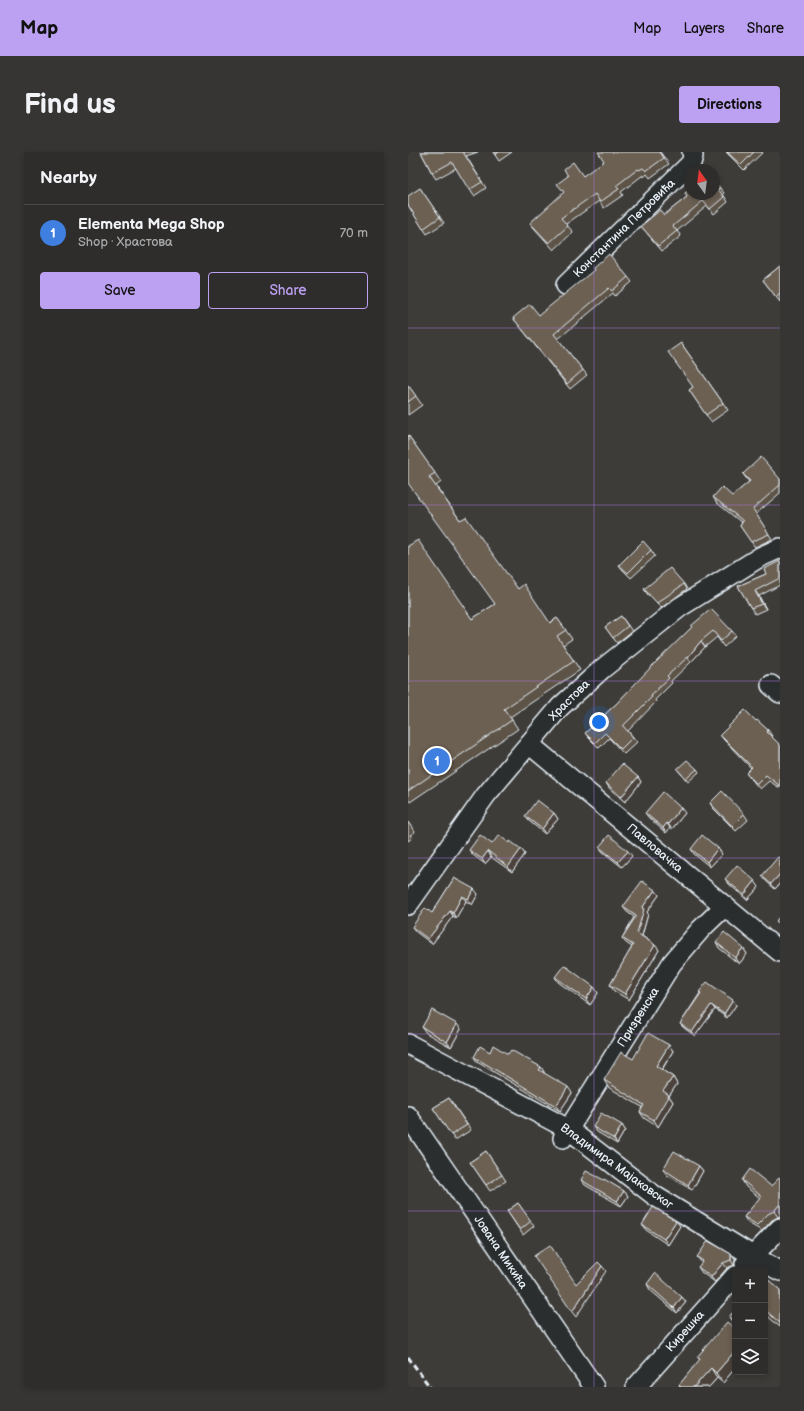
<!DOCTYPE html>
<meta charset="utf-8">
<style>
body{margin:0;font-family:"Balsamiq Sans",sans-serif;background:#363533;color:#f1f3f6}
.controls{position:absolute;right:12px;bottom:12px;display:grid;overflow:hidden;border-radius:4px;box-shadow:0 2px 6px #0003}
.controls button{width:36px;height:36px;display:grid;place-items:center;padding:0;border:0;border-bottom:1px solid #494947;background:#2e2d2b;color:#f1f3f6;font:20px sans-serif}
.compass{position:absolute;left:276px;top:12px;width:36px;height:36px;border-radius:50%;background:#2e2d2b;box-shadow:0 2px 6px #0003;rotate:346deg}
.you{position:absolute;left:191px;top:570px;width:14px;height:14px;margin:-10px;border:3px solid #fff;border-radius:50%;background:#1a73e8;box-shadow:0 0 0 6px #1a73e833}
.badge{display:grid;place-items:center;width:26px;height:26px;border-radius:50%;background:#bca0f2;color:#fff;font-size:13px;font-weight:700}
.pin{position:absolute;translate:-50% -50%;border:2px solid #fff;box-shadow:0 1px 4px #0006}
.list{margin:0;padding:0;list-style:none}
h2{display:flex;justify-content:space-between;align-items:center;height:52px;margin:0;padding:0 16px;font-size:17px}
h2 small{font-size:13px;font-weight:400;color:#a7a8a9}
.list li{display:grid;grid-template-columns:26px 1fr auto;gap:12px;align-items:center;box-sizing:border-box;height:56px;padding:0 16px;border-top:1px solid #494947}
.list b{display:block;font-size:15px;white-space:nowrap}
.list p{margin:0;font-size:13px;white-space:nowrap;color:#a7a8a9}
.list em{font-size:13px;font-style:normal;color:#a7a8a9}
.actions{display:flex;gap:8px;padding:12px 16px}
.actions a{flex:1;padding:9px 0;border:1px solid #bca0f2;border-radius:4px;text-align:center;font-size:14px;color:#bca0f2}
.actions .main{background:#bca0f2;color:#111}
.icon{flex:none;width:22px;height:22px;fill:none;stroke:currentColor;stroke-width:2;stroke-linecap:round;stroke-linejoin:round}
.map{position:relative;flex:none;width:372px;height:1235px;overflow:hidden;border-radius:4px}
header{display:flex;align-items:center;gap:24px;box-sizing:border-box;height:56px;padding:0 20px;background:#bca0f2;color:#111}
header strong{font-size:19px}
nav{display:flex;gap:22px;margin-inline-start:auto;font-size:14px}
.intro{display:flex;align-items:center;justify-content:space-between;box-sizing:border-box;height:96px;padding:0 24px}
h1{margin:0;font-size:28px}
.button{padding:10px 18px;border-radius:4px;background:#bca0f2;color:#111;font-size:14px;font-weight:700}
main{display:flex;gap:24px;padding:0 24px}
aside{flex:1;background:#2e2d2b;border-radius:4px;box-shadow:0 2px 6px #0003}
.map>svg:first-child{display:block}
</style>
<header>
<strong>Map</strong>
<nav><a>Map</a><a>Layers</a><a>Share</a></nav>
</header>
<div class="intro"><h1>Find us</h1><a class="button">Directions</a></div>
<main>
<aside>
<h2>Nearby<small></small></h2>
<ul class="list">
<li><span class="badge" style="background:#3f7fe0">1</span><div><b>Elementa Mega Shop</b><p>Shop · Храстова</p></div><em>70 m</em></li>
</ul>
<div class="actions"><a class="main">Save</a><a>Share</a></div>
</aside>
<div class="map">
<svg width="372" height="1235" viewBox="0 0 372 1235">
<rect width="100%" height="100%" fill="#3e3c39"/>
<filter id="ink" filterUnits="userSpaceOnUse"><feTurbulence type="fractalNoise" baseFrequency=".025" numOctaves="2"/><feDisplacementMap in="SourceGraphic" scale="8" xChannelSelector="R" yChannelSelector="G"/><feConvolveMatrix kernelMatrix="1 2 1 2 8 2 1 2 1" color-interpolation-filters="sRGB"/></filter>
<g filter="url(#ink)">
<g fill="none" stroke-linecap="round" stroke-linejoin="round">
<defs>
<g id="minor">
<polyline points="158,133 283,11 285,4 284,0"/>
<polyline points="363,533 372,541"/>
<polyline points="121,592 372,800"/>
<polyline points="0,753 78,643 152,555 194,517 272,455 352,405 372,396"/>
<polyline points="0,892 160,977 247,1044 345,1104 372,1119"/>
<polyline points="0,964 186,1235"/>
<polyline points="155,986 264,811 293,777 317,754"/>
<polyline points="337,1112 372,1076"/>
<polyline points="228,1235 327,1124"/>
</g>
</defs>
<use href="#minor" stroke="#e8f1f8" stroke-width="22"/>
<use href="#minor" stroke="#2a2d2e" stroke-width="19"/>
<polyline stroke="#e8f1f8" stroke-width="3" stroke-dasharray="6 3" stroke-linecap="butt" points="0,1205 22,1235"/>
</g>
<g fill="#5d5347" stroke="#e8f1f8">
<polygon points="13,0 70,0 58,4 78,36 66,44 48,16 28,27 24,21"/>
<polygon points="85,0 104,0 91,9"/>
<polygon points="252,0 261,12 242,26 239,22 236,25 235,23 213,40 215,43 196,56 191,49 158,72 165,80 146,98 127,77 122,71 175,24"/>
<polygon points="318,0 355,0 336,18"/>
<polygon points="12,36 36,71 19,82 0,53"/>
<polygon points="312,36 316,41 315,42 320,50 306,62 299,54 269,79 273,84 254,99 233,74 256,63 279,45 277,41"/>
<polygon points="372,114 372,150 355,128"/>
<polygon points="220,125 224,130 207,144 205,141 150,187 179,223 162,237 105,166 131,163"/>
<polygon points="273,191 320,258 303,270 281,238 285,235"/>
<polygon points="0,233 14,253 0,263"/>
<polygon points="0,283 33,330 28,334 52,368 110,437 142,471 149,466 164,487 155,493 172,518 102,565 110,577 2,650 0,647 0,394 64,467 87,452"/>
<polygon points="335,322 372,327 372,341 348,362 364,387 347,395 332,374 334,371 309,351 305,345 324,344 341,330"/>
<polygon points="243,398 247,404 223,426 215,418 211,413"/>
<polygon points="372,409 372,433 351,444 358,457 347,462 343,456 330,434 358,422"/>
<polygon points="276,432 279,437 253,456 240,443 236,437"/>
<polygon points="213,464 224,479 209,491 197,475"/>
<polygon points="284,475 324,479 328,484 316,495 309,485 297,495 283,510 263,529 264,531 247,548 248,550 220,579 225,585 229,590 216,602 201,586 191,596 181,586 177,581 208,552"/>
<polygon points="348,569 360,578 364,584 363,584 372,593 372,636 361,629 352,637 342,626 338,621 343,616 316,588 312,583"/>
<polygon points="269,617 289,617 291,620 280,630"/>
<polygon points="230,625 233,630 217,650 202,637 198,631"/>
<polygon points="302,651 336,662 340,668 328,679 305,656"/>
<polygon points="146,661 150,667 137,682 121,669 117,664"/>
<polygon points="237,661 277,661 264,677 262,676 258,681 241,666"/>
<polygon points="0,670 7,680 2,683 4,686 0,689"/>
<polygon points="84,692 113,697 117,702 104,720 83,705 77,712 65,703 61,698"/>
<polygon points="191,695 224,704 214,715 195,700"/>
<polygon points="283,697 314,702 302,715 286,702"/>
<polygon points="372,706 372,731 367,737 358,729 354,724"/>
<polygon points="46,726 70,742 64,753 58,749 48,766 45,764 24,792 8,780 4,775 24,761"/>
<polygon points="317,727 351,735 339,748 321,732"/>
<polygon points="247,738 251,743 239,760 240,762 234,784 247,793 251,798 221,848 206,839 202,833 224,795 218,791 214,786 226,765 219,760 215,755"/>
<polygon points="308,790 335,796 339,802 331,812 311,796"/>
<polygon points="147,825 186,835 190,841 182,853 150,830"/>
<polygon points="291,840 325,848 328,853 319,866 307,857 287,884 276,876 272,872 292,841"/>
<polygon points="14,875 53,877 43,895 18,881"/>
<polygon points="261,893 265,899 254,918 265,925 269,932 261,944 265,950 250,975 236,966 232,960 234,955 200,935 196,928 225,907"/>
<polygon points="82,900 100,902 133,915 136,920 136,921 164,941 152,959 69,910 66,905"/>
<polygon points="41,946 63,978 47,988 25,956"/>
<polygon points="214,973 217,978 209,992 189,980 185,975"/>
<polygon points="78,999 98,1029 82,1039 62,1010"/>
<polygon points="291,1014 295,1019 284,1038 259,1023 255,1017"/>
<polygon points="372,1025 372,1064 364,1068 354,1079 340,1071 336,1065 352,1046 338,1035 334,1028 363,1034"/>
<polygon points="173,1028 196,1028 216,1039 220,1044 213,1054 177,1033"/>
<polygon points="110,1051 126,1074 115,1083 99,1059"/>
<polygon points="234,1073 272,1074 260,1093 238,1078"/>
<polygon points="323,1102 327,1108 326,1113 319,1116 307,1130 294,1121 290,1115 294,1111 289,1105"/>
<polygon points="357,1125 372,1138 372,1175 357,1162"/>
<polygon points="239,1132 274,1145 278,1150 269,1161 242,1138"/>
<polygon points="327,1158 327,1174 321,1165"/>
<polygon points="327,1177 327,1216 315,1231 309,1226 301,1235 272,1235 271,1233 292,1208 289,1205"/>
</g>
<g fill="#4c433a" stroke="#e8f1f8">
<polygon points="347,439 351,444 358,457 354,452"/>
<polygon points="293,489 297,495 283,510 280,505"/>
<polygon points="230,625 233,630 217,650 213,645"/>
<polygon points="273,656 277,661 264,677 260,672"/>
<polygon points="146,661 150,667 137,682 134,677"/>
<polygon points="259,671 262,676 258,681 255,676"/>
<polygon points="310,696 314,702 302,715 299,710"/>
<polygon points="113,697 117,702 104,720 100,715"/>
<polygon points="80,699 83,705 77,712 74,707"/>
<polygon points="220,699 224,704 214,715 210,710"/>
<polygon points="372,722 372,731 367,737 363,732"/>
<polygon points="347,729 351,735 339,748 336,743"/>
<polygon points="66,737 70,742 64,753 60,747"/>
<polygon points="247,738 251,743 239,760 240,762 233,787 229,781 234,756"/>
<polygon points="54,744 58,749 48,766 45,761"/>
<polygon points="42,759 45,764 24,792 20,787"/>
<polygon points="247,793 251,798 221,848 217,842"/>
<polygon points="335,796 339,802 331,812 327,806"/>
<polygon points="186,835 190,841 182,853 178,847"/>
<polygon points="325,848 328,853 319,866 316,862"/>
<polygon points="303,853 307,857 287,884 284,880"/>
<polygon points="49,872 53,877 43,895 39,890"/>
<polygon points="261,893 265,899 252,920 248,914"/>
<polygon points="133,915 136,920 134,924 131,918"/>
<polygon points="265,925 269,932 261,944 265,950 250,975 246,968 255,939"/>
<polygon points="160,935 164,941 152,959 148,954"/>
<polygon points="214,973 217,978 209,992 206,987"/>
<polygon points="291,1014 295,1019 284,1038 280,1033"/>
<polygon points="216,1039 220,1044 213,1054 209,1049"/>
<polygon points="372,1052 372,1064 370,1065 366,1059"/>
<polygon points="268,1069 272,1074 260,1093 256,1087"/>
<polygon points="323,1102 327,1108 326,1113 323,1108"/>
<polygon points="315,1111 319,1116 307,1130 303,1125"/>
<polygon points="194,1114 198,1119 168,1165 164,1160"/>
<polygon points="274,1145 278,1150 269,1161 266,1156"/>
<polygon points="327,1199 327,1216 315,1231 308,1221"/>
<polygon points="303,1216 309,1226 301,1235 286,1235"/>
</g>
<g fill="#6c6053" stroke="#e8f1f8">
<polygon points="13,0 55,0 74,30 61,38 44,10 24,21"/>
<polygon points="85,0 91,0 87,3"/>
<polygon points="190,0 252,0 256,6 238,19 235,16 231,18 230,17 208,34 211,37 192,50 187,42 153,66 160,74 141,91 122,71 156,40 149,32 160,24 156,17 165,10 175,24 196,9"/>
<polygon points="319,0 346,0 333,13"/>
<polygon points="306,28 312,36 310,37 316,45 302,57 295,49 265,74 269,79 250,94 233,74 252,58 256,63 279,45 277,41 282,37 282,42 306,42"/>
<polygon points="12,36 32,65 15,77 0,53 0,44"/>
<polygon points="201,102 220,125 204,139 201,136 146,182 175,218 159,232 105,166 122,152 131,163 186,118 185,116"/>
<polygon points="372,114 372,141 368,145 355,128"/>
<polygon points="273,191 315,251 298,263 281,238 285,235 260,200"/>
<polygon points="0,233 8,244 0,250"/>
<polygon points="0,283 27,321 21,325 52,368 58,365 110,437 116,432 142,471 149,466 158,478 149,484 166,509 96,557 104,568 0,639 0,394 10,388 64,467 87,452 0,331"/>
<polygon points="353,305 372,327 372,333 345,357 361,382 343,390 332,374 335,369 305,345 314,335 324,344 342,329 335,322"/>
<polygon points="235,389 243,398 220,421 211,413"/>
<polygon points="372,409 372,426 347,439 354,452 343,456 330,434 358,422 356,417"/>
<polygon points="262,416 276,432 249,451 236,437"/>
<polygon points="303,457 324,479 313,489 305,479 293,489 280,505 259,524 261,526 243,543 244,545 215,574 225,585 213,597 197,581 187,591 177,581 208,552 245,513 284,475 283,474"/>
<polygon points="213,464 220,474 205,486 197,475"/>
<polygon points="337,558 348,569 349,568 360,578 359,580 372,593 372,634 358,623 349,632 338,621 344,615 312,583"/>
<polygon points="279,608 289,617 278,627 269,617"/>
<polygon points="214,612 230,625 213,645 198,631"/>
<polygon points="314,639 336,662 324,674 302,651"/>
<polygon points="255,640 273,656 260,672 259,671 255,676 237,661"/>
<polygon points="129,648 146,661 134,677 117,664"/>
<polygon points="72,683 84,692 91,683 101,691 102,689 113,697 100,715 80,699 74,707 61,698"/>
<polygon points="201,683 220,699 210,710 191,695"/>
<polygon points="294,683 310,696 299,710 283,697"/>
<polygon points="370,705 372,706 372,722 363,732 354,724"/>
<polygon points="329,713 347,729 336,743 317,727"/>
<polygon points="46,726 66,737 60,747 54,744 45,761 42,759 20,787 4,775 17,756 24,761"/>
<polygon points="234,729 247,738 234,756 236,757 229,781 247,793 217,842 202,833 225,793 214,786 228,764 215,755"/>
<polygon points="372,764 372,773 368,769"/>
<polygon points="316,780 335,796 327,806 308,790"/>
<polygon points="156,813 186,835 178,847 147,825"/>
<polygon points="299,830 325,848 316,862 303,853 284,880 272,872 293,841 291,840"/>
<polygon points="24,858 49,872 39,890 14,875"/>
<polygon points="240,881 261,893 248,914 265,925 255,939 261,943 246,968 232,960 236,953 196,928 213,900 225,907"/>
<polygon points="85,893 100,902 103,898 133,915 131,918 160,935 148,954 66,905 72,894 82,900"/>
<polygon points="41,946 59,973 43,983 25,956"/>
<polygon points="193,961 214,973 206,987 185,975"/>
<polygon points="78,999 94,1023 78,1033 62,1010"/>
<polygon points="266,999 291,1014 280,1033 255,1017"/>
<polygon points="342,1017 363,1034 372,1025 372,1052 366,1059 360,1062 349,1073 336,1065 353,1044 334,1028"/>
<polygon points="178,1019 196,1028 196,1027 216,1039 209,1049 173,1028"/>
<polygon points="110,1051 123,1069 112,1078 99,1059"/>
<polygon points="245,1055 268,1069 256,1087 234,1073"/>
<polygon points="300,1089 323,1102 323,1108 315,1111 303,1125 290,1115 295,1109 289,1105"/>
<polygon points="142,1093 168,1132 190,1110 194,1114 164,1160 126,1104"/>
<polygon points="247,1121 274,1145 266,1156 239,1132"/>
<polygon points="357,1125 372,1138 372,1171 357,1158"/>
<polygon points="327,1158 327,1170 321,1165"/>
<polygon points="319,1170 327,1177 327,1199 308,1221 303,1216 286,1235 273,1235 271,1233 292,1207 289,1205"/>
</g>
</g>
<path fill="none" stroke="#a171d3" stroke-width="1" stroke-opacity="0.55" d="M186 0V1235M0 176H372M0 353H372M0 529H372M0 706H372M0 882H372M0 1059H372"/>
<g text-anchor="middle" stroke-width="3.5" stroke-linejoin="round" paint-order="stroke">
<g font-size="12" fill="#e8f1f8" stroke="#2a2d2e">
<text transform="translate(216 76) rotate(-44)" y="4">Константина Петровића</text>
<text transform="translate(161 548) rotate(-45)" y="4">Храстова</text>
<text transform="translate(247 696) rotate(40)" y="4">Павловачка</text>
<text transform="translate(230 865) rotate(-58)" y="4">Призренска</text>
<text transform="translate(209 1014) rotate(36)" y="4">Владимира Мајаковског</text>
<text transform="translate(93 1100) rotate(56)" y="4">Јована Микића</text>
<text transform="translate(277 1179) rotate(-48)" y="4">Кирешка</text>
</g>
</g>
</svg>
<div class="controls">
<button>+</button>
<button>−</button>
<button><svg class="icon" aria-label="layers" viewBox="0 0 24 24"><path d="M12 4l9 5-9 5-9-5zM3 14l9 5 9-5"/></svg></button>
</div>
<svg class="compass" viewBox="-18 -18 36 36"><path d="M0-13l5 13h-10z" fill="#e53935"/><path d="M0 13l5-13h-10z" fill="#a7a8a9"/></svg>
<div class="you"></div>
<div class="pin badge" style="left:29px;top:609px;background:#3f7fe0">1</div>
</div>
</main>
